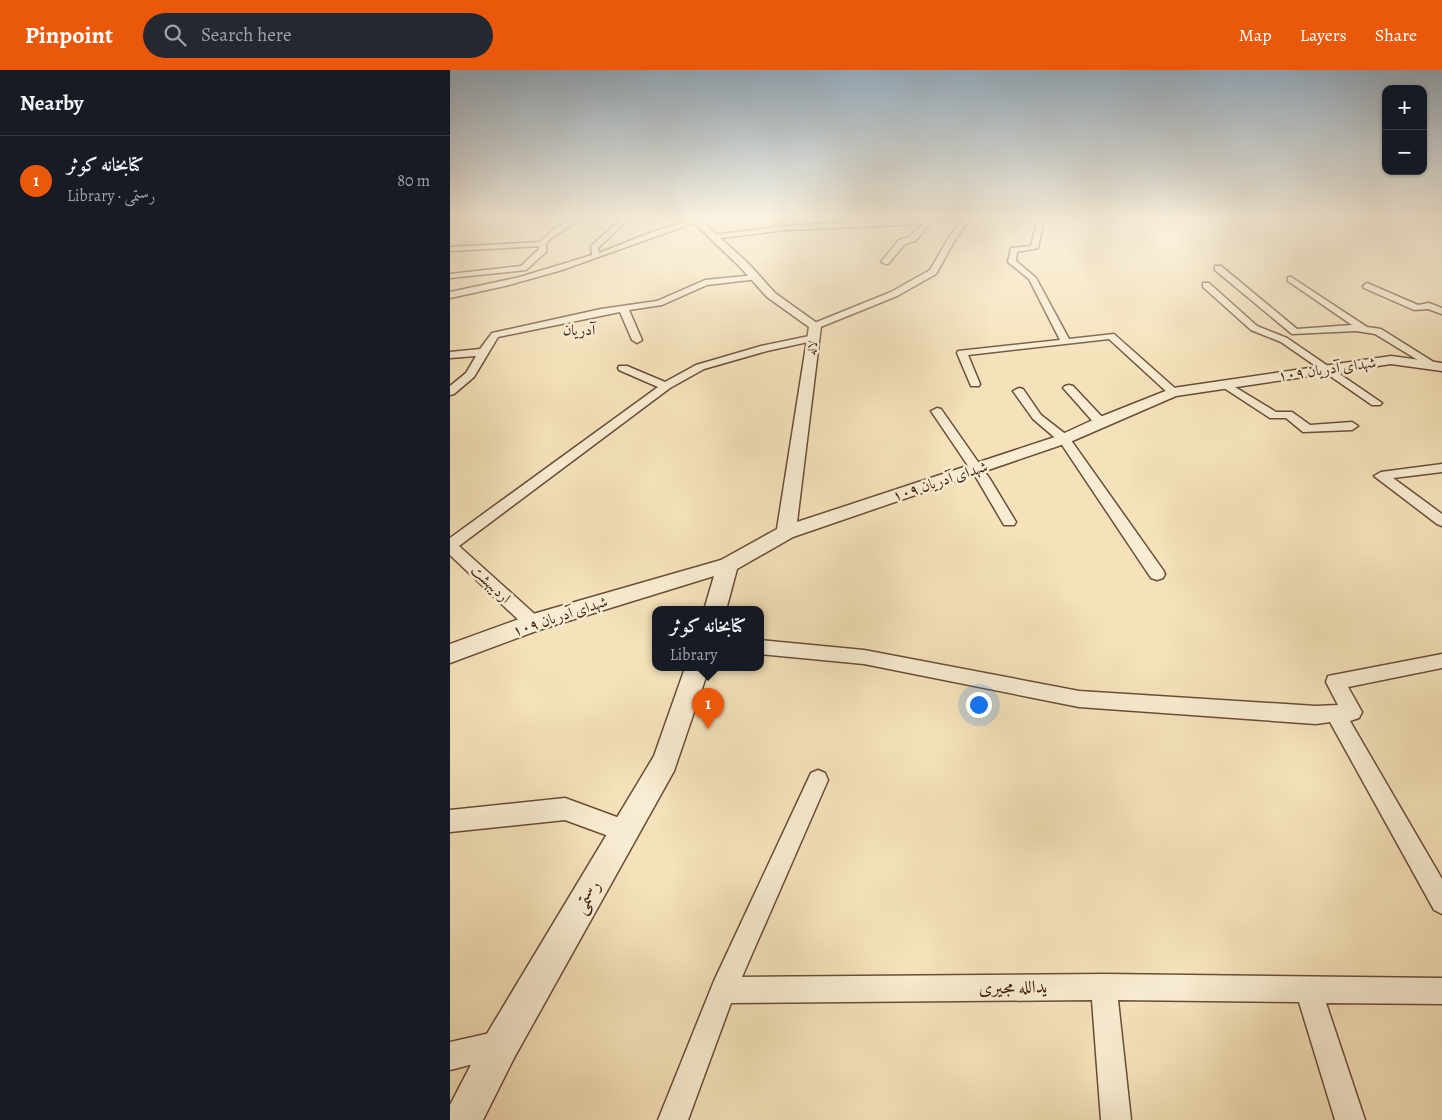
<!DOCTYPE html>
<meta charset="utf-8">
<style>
body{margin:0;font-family:Alegreya,Amiri,serif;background:#242831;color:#f1f3f6}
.controls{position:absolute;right:15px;top:15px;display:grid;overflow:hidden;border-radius:10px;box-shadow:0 1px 4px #0004}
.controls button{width:45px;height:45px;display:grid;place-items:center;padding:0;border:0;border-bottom:1px solid #363941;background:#171b24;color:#f1f3f6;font:25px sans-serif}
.you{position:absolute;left:528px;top:634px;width:18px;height:18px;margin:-12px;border:4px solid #fff;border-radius:50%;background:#1a73e8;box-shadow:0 0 0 8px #1a73e833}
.badge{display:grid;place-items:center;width:32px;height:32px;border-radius:50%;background:#ea580c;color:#fff;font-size:16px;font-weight:700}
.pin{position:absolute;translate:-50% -41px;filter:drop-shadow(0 1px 2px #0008)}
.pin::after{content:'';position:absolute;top:26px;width:18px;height:15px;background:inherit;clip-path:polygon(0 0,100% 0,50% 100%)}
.popup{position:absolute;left:202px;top:536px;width:112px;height:65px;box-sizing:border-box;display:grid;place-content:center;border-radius:10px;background:#171b24;filter:drop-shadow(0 1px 4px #0005);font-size:16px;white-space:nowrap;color:#9ea1a6}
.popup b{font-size:19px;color:#f1f3f6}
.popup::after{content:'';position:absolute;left:50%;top:100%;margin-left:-10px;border:10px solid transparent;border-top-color:#171b24}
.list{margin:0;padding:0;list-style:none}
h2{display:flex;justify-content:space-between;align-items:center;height:65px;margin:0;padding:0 20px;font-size:21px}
h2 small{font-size:16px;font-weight:400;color:#9ea1a6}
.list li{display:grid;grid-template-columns:32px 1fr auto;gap:15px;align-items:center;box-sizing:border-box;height:90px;padding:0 20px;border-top:1px solid #363941}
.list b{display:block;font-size:19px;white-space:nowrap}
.list p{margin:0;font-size:16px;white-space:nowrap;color:#9ea1a6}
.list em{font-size:16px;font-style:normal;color:#9ea1a6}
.icon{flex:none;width:28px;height:28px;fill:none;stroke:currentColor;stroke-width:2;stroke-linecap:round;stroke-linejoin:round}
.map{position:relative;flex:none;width:992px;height:1050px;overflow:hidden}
header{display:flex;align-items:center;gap:30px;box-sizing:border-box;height:70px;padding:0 25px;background:#ea580c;color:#fff}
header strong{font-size:24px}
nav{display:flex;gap:28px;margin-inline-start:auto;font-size:18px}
.search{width:350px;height:45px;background:#242831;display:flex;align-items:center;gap:12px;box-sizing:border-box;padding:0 18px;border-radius:28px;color:#9ea1a6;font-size:19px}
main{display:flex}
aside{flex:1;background:#171b24}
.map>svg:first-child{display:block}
</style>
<header>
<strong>Pinpoint</strong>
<div class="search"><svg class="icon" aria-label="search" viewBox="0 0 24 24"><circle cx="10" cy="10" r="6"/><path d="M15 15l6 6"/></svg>Search here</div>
<nav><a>Map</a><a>Layers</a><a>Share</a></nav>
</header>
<main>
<aside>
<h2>Nearby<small></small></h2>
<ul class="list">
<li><span class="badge">1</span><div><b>کتابخانه کوثر</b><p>Library · رستمی</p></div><em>80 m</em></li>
</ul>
</aside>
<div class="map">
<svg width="992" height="1050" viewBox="0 0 992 1050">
<rect width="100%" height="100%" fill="#f5e2ba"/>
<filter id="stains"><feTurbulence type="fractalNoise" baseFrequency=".004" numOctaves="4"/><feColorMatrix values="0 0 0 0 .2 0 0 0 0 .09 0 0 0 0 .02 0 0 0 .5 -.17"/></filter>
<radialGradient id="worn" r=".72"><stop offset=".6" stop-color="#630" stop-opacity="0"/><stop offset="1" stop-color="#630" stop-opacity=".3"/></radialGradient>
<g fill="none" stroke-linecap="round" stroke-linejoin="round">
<defs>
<g id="minor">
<polygon points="12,147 20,147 0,157 0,152"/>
<polygon points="127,147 135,147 100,169 96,174 96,182 76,200 0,208 0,204 71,196 89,179 89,176 0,181 0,177 90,172 104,159"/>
<polygon points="174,147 181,147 148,178 149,183 205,161 246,149 249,151 112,200 55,216 0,228 0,222 70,207 142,185 141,176"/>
<polygon points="486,147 502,147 479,152 480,154 465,171 455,174 438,194 435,194 431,192 449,170 459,167 473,154 335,160 263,169 259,167 263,165 335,156"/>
<polygon points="515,147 522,147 506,168 486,204 447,226 368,258 362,258 362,254 441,222 480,200 499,167"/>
<polygon points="588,147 594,147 588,178 567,182 566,191 586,208 619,269 664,264 727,320 729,322 727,324 719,324 659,269 518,285 530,314 529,316 521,316 507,283 508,281 610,270 579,209 558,192 561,178 581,176"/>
<polygon points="765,196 771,196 847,259 902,255 838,211 838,207 841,207 917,257 931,259 990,296 989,298 981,298 925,264 906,261 842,264 765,200"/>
<polygon points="305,205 309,207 308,209 257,215 212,235 179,240 192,270 187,273 182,270 170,242 48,267 24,307 4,324 0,325 0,316 16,303 26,286 0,288 0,282 30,279 42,263 151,239 207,231 255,210"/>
<polygon points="753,213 759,213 807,256 837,268 932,333 930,335 922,335 831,272 801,260 753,217"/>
<polygon points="917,213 968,235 979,233 992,238 992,244 978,239 964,240 914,218 913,216"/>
<polygon points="364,265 367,266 367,270 317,281 254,299 220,318 9,476 89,548 91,553 89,558 83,560 77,558 0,485 0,468 208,317 169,300 168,298 169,296 177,296 215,312 246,295 311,276"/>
<polygon points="775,311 826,342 842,342 860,355 902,352 908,356 902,360 853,362 836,348 820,348 771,316 770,314"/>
<polygon points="619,315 623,316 654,349 656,352 654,355 646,355 615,320 613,318 615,316"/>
<polygon points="569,318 573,319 591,345 618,366 713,500 715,504 713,508 707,510 701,508 610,372 583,349 563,321"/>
<polygon points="487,338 491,339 540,409 566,452 564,455 554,455 527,409 481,341"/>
<polygon points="992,394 992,402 943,408 992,444 992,456 987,454 924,406 931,402"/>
<polygon points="310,570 414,580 629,621 866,636 888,635 876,612 878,606 992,584 992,598 898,617 912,642 909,648 900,651 992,809 992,844 984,840 880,652 866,654 629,637 414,594 310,584"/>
<polygon points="368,700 375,703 378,710 292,907 654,904 992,908 992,934 876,933 915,1050 885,1050 849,932 668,930 681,1050 651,1050 642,930 281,933 238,1050 208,1050 264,911 361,703"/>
<polygon points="115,728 183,753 186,761 183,769 175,772 115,750 0,762 0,740"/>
<polygon points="49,961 59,965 63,975 59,985 0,1000 0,972"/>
</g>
<g id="tertiary">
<polygon points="238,147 247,147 298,193 325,223 371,256 347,452 608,366 645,349 723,318 941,286 992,293 992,301 941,294 726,326 620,372 343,467 287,499 276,540 254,540 264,506 89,560 0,593 0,574 83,544 271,490 327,459 359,257 317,227 290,197"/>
<polygon points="235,598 259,598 224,701 64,988 33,1050 0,1050 0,1035 38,962 204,686"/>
</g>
</defs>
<use href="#minor" stroke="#6a4d37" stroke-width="3"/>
<use href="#tertiary" stroke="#6a4d37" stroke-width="3"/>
<use href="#minor" fill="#f8ecd2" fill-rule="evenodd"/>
<use href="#tertiary" fill="#f8ecd2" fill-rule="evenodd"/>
</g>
<linearGradient id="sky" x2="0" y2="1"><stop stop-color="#94abbe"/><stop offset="0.5" stop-color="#faf2e0"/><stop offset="1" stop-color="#faf2e0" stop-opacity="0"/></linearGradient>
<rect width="992" height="294" fill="url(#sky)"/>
<g text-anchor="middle" stroke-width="5" stroke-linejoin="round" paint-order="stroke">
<g font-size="12" fill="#3c1b0b" stroke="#f8ecd2">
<text transform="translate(362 278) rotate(-82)" y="4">لاله</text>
</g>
<g font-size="15" fill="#3c1b0b" stroke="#f8ecd2">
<text x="129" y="265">آدریان</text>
</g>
<g font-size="15" fill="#3c1b0b" stroke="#f8ecd2">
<text transform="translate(877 299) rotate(-8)" y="5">شهدای آدریان ۱۰۹</text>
<text transform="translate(490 411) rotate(-18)" y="5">شهدای آدریان ۱۰۹</text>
<text transform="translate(41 514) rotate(43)" y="5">اردیبهشت</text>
<text transform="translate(110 546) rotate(-18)" y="5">شهدای آدریان ۱۰۹</text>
</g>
<g font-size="18" fill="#3c1b0b" stroke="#f8ecd2">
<text transform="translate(137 827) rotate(-60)" y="6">رستمی</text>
<text transform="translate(563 917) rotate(-1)" y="6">یدالله مجیری</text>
</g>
</g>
<rect width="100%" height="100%" filter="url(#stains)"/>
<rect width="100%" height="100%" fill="url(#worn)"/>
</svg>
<div class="controls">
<button>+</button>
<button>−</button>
</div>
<div class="you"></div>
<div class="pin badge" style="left:258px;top:659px">1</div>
<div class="popup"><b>کتابخانه کوثر</b>Library</div>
</div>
</main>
